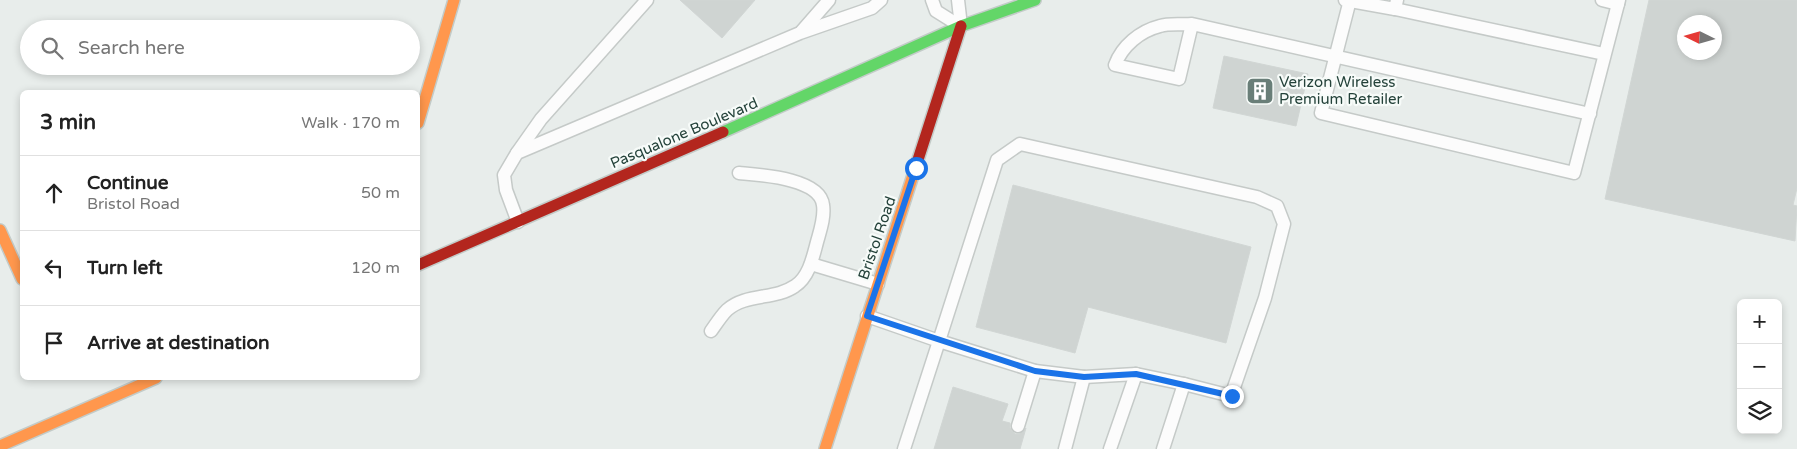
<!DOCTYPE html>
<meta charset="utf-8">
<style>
body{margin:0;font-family:"Varela Round",sans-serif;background:#f6f6f6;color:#222}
.controls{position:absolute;right:15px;bottom:15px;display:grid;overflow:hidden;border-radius:8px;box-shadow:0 2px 8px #0003}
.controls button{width:45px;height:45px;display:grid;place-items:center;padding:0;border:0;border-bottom:1px solid #e0e0e0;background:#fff;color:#222;font:25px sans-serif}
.compass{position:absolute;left:1677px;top:15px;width:45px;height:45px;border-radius:50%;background:#fff;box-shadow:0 2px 8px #0003;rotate:275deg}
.stop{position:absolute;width:15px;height:15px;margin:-11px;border:4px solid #1a73e8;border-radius:50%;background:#fff}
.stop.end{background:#1a73e8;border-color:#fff;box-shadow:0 1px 5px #0008}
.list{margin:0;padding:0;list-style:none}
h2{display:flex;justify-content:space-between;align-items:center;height:65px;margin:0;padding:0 20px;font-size:21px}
h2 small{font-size:16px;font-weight:400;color:#767676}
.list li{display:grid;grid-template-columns:32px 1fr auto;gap:15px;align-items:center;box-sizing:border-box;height:75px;padding:0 20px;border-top:1px solid #e0e0e0}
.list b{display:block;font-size:19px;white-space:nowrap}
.list p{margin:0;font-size:16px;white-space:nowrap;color:#767676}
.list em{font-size:16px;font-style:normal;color:#767676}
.icon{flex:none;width:28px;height:28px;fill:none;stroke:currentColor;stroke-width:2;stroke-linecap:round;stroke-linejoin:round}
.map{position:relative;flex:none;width:1797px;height:449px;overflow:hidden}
.search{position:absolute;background:#fff;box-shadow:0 2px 8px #0003;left:20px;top:20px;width:400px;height:55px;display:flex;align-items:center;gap:12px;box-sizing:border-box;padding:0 18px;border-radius:28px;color:#767676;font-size:19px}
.panel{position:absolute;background:#fff;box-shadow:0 2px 8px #0003;left:20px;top:90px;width:400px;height:290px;border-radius:8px}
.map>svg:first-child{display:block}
</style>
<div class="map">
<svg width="1797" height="449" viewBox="0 0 1797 449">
<rect width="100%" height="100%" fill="#e8edeb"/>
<g fill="#cfd4d2" stroke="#d1d6d4" fill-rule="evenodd">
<polygon points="680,0 755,0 722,38"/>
<path d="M1649 0H1797V188L1793 205 1797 206 1795 241 1605 199ZM1684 22H1714V52H1684Z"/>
<polygon points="1224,56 1308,74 1296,126 1213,108"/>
<polygon points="1013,185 1251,247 1226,343 1088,307 1075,353 976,327"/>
<polygon points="953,387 1008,404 1002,421 1010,423 1010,428 1015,434 1020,434 1026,428 1020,449 934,449"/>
</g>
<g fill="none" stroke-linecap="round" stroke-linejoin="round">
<defs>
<g id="lane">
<polyline points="932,0 936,11 960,26"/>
<polyline points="958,0 961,26"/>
<polyline points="1345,0 1395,9 1397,0"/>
<polyline points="1350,0 1321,113 1574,173 1619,0"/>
<polyline points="1602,0 1618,4"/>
<polyline points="1395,9 1604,54"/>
<path d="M1192 24 1179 79 1115 65C1122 46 1140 31 1160 26 1169 23 1182 25 1192 24L1590 114"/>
<polyline points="802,31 829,0"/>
<polyline points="517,153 541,119 647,0"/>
<polyline points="518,222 506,190 504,175 517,153 800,33 872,8 881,0"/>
<polyline points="811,264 878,284"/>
<polyline points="867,316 939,341 904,449"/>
<path d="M711 331C716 324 721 316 727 310 746 293 775 300 795 286 809 277 813 257 817 242 820 231 825 217 823 205 820 178 760 175 739 173"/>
<polyline points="1084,377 1035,371 939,341 997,160 1020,144 1257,197 1277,206 1284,224 1265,298 1231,396 1184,384 1163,449"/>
<polyline points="1018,426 1035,371"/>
<polyline points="1065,449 1084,377 1136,374 1184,384"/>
<polyline points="1110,449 1136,374"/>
</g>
<polyline id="fast" points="723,132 961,26 1035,0"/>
<g id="slow">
<polyline points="418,123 454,0"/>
<polyline points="0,230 22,279"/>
<polyline points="0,446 156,378"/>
<polyline points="825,449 915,169"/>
</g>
<g id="jam">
<polyline points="915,169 961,26"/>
<polyline points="418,265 723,132"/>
</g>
</defs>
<use href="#lane" stroke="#c5cac8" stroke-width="15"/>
<use href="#fast" stroke="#c3cbc8" stroke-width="14"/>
<use href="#slow" stroke="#c3cbc8" stroke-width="14"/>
<use href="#jam" stroke="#c3cbc8" stroke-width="14"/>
<use href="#lane" stroke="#fcfcfc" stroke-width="12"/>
<use href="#fast" stroke="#63d668" stroke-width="11"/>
<use href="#slow" stroke="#ff974d" stroke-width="11"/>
<use href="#jam" stroke="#b3261e" stroke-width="11"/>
</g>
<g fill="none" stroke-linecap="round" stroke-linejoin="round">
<polyline stroke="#1a73e8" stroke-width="6" points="916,168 867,316 1035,371 1084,377 1136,374 1232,396"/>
</g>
<defs>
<symbol id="building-square" viewBox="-11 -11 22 22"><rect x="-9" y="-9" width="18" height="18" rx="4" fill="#697e78" stroke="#f7fbf9"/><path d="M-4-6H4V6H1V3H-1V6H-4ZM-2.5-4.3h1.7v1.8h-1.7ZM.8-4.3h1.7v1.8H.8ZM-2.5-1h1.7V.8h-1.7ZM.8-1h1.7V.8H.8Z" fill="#fff"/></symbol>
</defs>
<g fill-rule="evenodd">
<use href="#building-square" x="1244" y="75" width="32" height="32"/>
</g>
<g text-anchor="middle" stroke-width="4.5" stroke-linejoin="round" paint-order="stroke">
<g font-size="15" fill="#24423a" stroke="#f7fbf9" text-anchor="start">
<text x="1279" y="87">Verizon Wireless<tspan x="1279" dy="17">Premium Retailer</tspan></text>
</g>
<g font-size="15" fill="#24423a" stroke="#f7fbf9">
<text transform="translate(684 133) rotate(-23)" y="5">Pasqualone Boulevard</text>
<text transform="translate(877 238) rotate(-71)" y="5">Bristol Road</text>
</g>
</g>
</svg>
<div class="controls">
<button>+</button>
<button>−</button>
<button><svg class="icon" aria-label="layers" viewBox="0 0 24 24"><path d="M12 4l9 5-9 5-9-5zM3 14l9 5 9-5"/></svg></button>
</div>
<svg class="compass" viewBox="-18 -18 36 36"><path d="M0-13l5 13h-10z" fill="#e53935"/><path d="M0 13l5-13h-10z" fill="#767676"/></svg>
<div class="stop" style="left:916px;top:168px"></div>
<div class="stop end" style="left:1232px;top:396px"></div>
<div class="search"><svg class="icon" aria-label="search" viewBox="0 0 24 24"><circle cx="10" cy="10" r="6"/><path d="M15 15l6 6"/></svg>Search here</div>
<section class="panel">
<h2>3 min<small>Walk · 170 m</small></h2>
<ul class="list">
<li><svg class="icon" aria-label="ahead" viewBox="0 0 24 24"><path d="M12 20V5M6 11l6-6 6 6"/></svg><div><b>Continue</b><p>Bristol Road</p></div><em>50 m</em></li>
<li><svg class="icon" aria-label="left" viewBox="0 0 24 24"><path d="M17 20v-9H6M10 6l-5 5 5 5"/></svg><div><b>Turn left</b></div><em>120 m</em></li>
<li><svg class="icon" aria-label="arrive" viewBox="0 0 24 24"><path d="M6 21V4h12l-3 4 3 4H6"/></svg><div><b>Arrive at destination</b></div></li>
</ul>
</section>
</div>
